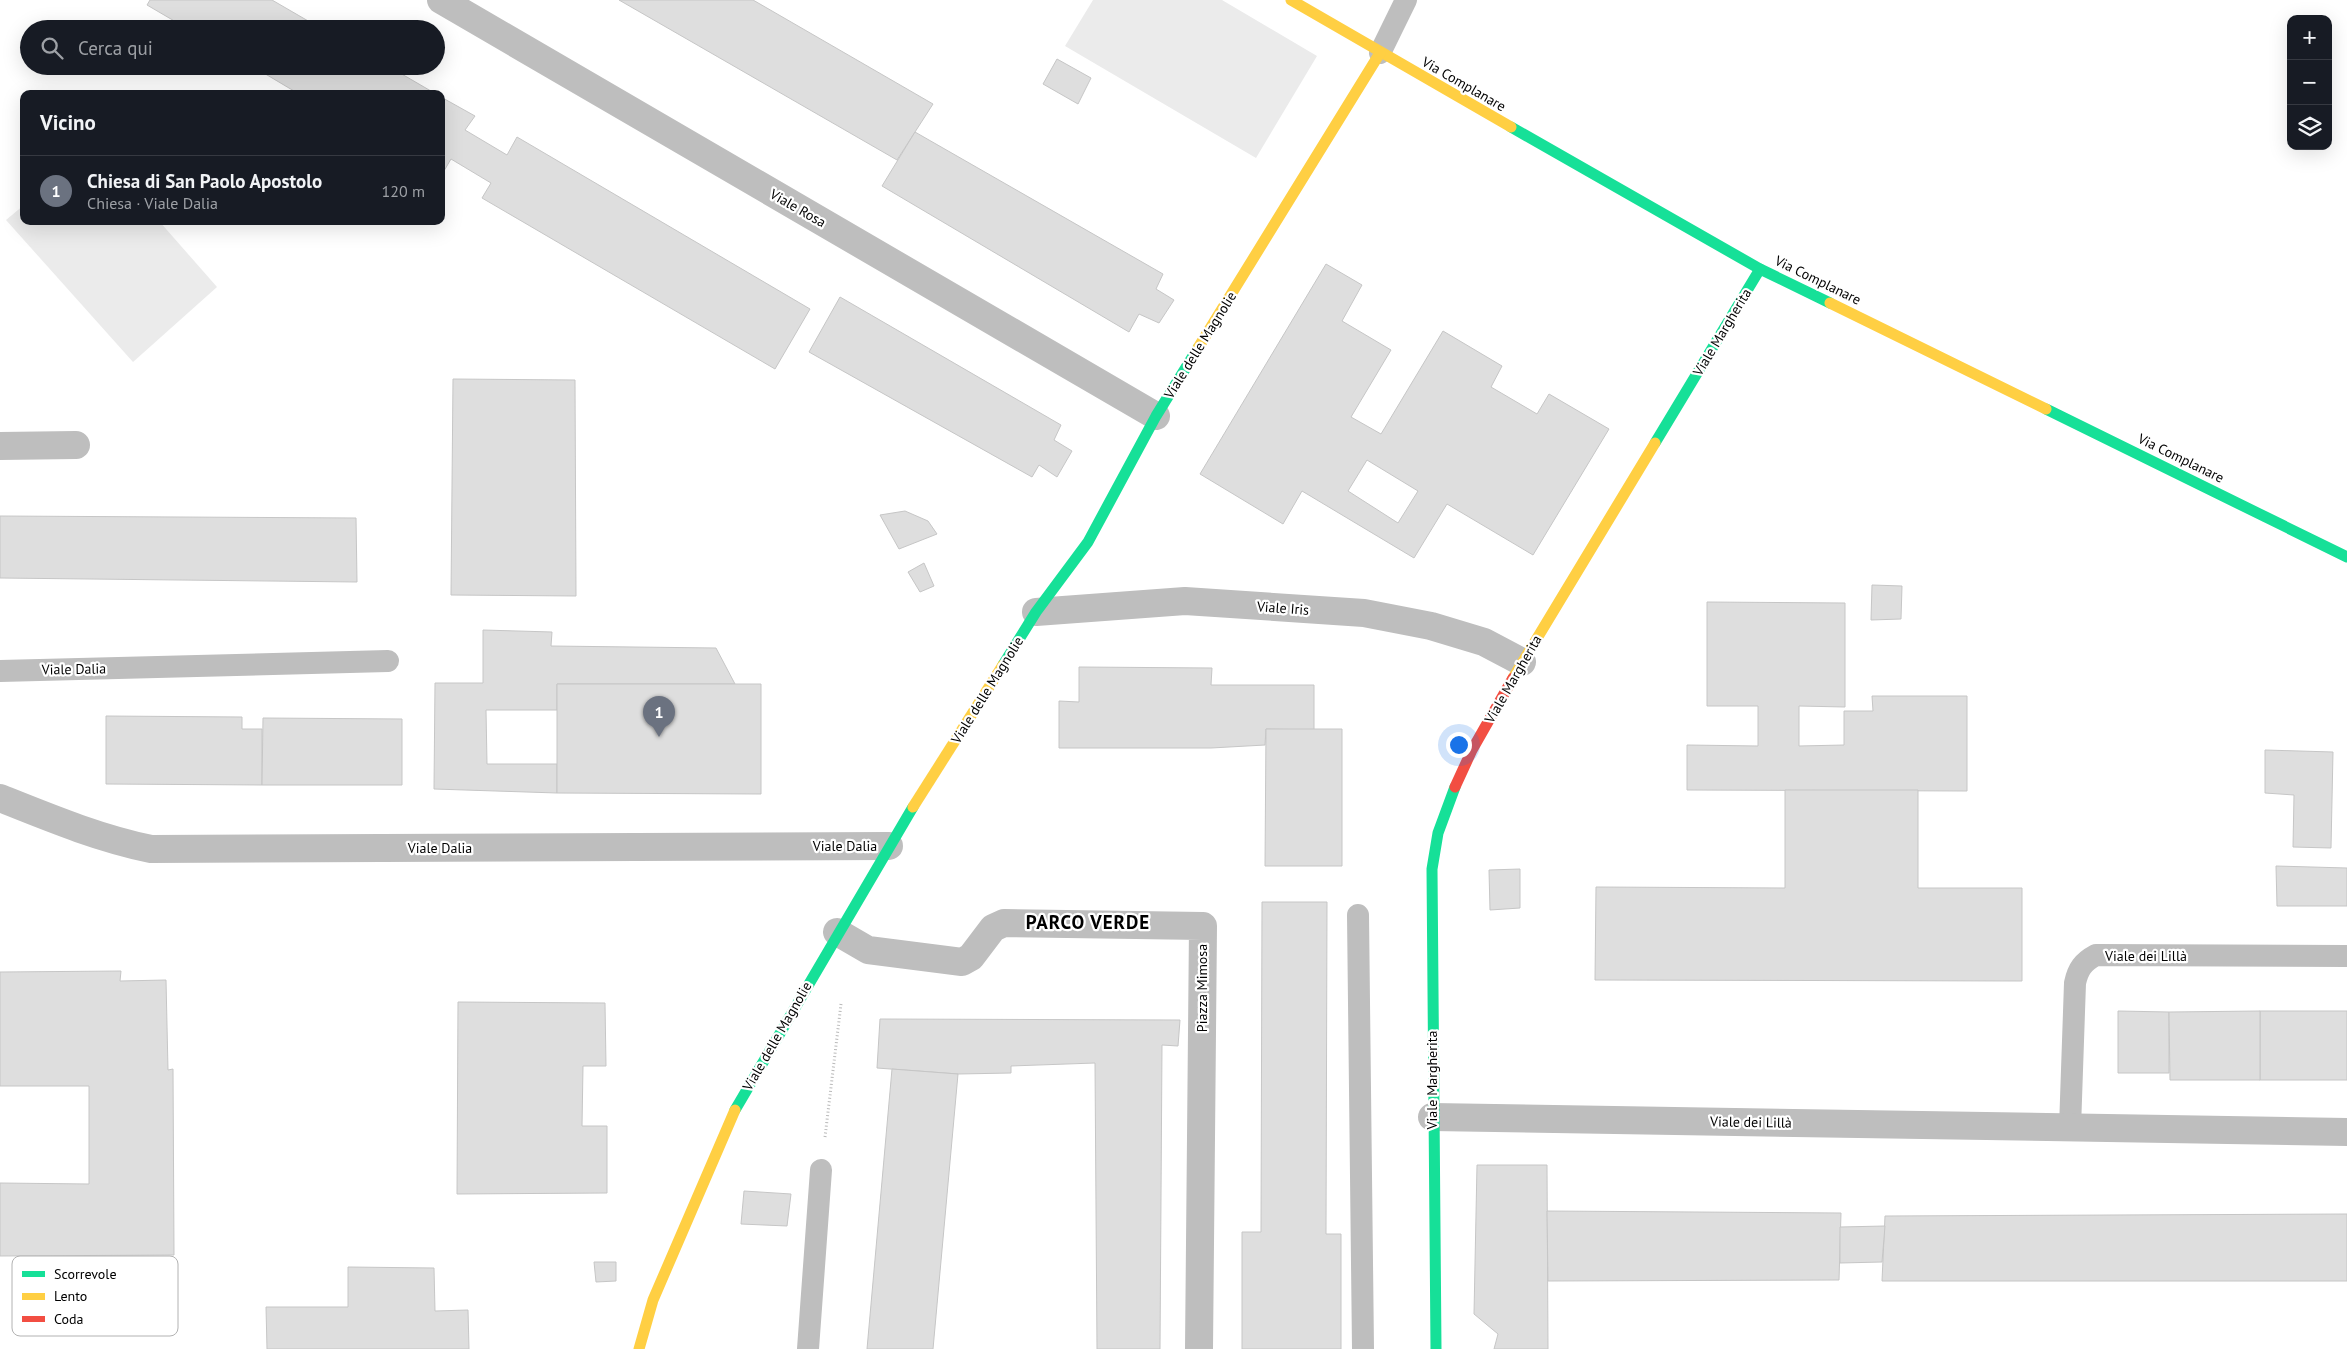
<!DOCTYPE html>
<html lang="it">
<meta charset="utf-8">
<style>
body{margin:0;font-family:"PT Sans",sans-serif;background:#242831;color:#f1f3f6}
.controls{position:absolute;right:15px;top:15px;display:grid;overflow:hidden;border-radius:10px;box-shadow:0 5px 20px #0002}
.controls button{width:45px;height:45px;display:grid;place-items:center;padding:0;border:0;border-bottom:1px solid #363941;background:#171b24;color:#f1f3f6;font:25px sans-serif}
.you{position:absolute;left:1458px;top:744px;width:18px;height:18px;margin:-12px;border:4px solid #fff;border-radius:50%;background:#1a73e8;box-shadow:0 0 0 8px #1a73e833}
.badge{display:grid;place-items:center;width:32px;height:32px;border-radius:50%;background:#d93025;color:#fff;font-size:16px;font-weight:700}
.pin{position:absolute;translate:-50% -41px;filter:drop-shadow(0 1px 2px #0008)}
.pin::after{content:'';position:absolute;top:26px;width:18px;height:15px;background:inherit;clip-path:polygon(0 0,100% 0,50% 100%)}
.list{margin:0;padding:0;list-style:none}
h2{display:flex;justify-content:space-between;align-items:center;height:65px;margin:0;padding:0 20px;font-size:21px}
h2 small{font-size:16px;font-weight:400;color:#9ea1a6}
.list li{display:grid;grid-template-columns:32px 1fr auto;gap:15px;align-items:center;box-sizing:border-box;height:70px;padding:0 20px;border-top:1px solid #363941}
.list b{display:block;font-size:19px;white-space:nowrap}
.list p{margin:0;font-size:16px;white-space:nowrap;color:#9ea1a6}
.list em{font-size:16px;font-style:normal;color:#9ea1a6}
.icon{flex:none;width:28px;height:28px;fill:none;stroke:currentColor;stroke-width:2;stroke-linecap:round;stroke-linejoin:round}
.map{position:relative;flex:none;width:2347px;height:1349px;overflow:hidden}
.search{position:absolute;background:#171b24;box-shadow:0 5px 20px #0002;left:20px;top:20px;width:425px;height:55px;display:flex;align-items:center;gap:12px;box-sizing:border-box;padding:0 18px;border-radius:28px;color:#9ea1a6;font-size:19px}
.panel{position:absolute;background:#171b24;box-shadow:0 5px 20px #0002;left:20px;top:90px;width:425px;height:135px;border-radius:10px}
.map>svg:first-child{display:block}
</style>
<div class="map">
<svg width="2347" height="1349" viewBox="0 0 2347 1349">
<rect width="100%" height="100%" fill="#fff"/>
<g fill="#ebebeb">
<polygon points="1093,0 1222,0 1317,56 1256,158 1065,46"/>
<polygon points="24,205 24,221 159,221 217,287 133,362 6,220"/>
</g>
<g fill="#dedede" stroke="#c6c6c6" fill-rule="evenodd">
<polygon points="150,0 272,0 322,29 188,29 147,5"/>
<polygon points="619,0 753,0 933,104 897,160"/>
<polygon points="1057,59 1091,78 1078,104 1043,84"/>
<polygon points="252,66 388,66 436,94 299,94"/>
<polygon points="441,97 475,116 465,130 507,155 517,137 810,309 775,369 482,198 491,183 451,159 441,176"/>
<polygon points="915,132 1163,274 1156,289 1174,300 1159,323 1139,314 1129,332 882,186"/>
<path d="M1326 264 1362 285 1342 321 1391 350 1351 417 1381 434 1443 331 1502 366 1491 387 1537 414 1549 394 1609 429 1533 555 1447 504 1414 558 1302 491 1283 524 1200 474ZM1367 460 1418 491 1398 523 1348 491Z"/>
<polygon points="840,297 1061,425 1054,440 1072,451 1057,477 1039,465 1032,477 809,352"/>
<polygon points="453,379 575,380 576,596 451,595"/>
<polygon points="905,511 928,521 937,534 899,549 880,515"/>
<polygon points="0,516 356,518 357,582 0,578"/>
<polygon points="924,563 934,586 920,592 908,572"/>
<polygon points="1872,585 1902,586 1901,619 1871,620"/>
<polygon points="1707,602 1845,603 1845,707 1799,706 1799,746 1844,745 1844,711 1873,711 1872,696 1967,696 1967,791 1687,790 1687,745 1758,746 1758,706 1707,706"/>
<polygon points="483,630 552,632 551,646 716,648 735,684 557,684 557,710 486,710 487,764 557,764 557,793 434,789 435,683 483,683"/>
<polygon points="1079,667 1212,668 1211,685 1314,685 1314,730 1266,729 1265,745 1211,748 1059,748 1059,701 1079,702"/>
<polygon points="557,684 761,684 761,794 557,793"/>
<polygon points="106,716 242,717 242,729 262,729 262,785 106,784"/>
<polygon points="263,718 402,719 402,785 262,785"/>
<polygon points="1266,729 1342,729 1342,866 1265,866"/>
<polygon points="2265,750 2333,752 2331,848 2293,847 2294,795 2265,793"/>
<polygon points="1785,790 1918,790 1918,888 2022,888 2022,981 1595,980 1596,887 1785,888"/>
<polygon points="2276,866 2347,868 2347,906 2277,906"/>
<polygon points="1520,869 1520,908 1490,910 1489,870"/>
<polygon points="1262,902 1327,902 1326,1234 1341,1234 1341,1349 1242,1349 1242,1232 1261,1232"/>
<polygon points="121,971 120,981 166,980 168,1070 173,1069 174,1255 0,1256 0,1183 89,1184 89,1086 0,1086 0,972"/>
<polygon points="458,1002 605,1003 606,1066 583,1066 582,1126 607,1126 607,1193 457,1194"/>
<polygon points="2118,1011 2169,1012 2169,1073 2118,1073"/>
<rect x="2260" y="1011" width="87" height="69"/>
<polygon points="2260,1011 2260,1080 2170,1080 2169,1012"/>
<polygon points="880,1019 1180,1020 1178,1046 1162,1045 1160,1349 1097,1349 1095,1063 1011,1066 1011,1073 958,1074 877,1068"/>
<polygon points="892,1069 958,1074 933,1349 867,1349"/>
<polygon points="1477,1165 1547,1165 1548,1349 1494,1349 1498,1334 1474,1314"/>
<polygon points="744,1191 791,1194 787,1226 741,1224"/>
<polygon points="1547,1211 1841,1213 1839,1280 1548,1281"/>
<polygon points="2347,1214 2347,1281 1882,1281 1885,1216"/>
<polygon points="1885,1226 1882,1262 1840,1263 1840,1227"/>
<polygon points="594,1262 616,1262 616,1281 596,1282"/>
<polygon points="348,1267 434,1268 435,1311 468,1310 469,1349 267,1349 266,1307 348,1307"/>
</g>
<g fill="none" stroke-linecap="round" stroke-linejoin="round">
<polyline stroke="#b9b9b9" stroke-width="3" stroke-dasharray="1 2.5" stroke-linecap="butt" points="825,1137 841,1004"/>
<g stroke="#bebebe" stroke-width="22">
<polyline points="1380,53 1406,0"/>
<polyline points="0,671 388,661"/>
<polyline points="1358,915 1363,1349"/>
<path d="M2070 1128 2075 983C2078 969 2083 962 2096 955L2347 956"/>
<polyline points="808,1349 821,1170"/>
</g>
<g stroke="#bebebe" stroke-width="28">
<polyline points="441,0 1156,416"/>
<polyline points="0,446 76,445"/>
<polyline points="1036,612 1185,601 1364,613 1431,626 1484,642 1522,662"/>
<path d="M0 798C50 818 98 838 151 849L889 846"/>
<polyline points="837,932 868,950 962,962 971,957 993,928 1004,923 1203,926 1199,1349"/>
<polyline points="1432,1117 2347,1132"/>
</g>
<g stroke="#16e098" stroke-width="11">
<polyline points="1511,127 1760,269 1830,303"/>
<polyline points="2046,409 2347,557"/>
<polyline points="1655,443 1760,269"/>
<polyline points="1003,665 1036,612 1088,542 1156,416 1198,348"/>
<polyline points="735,1110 913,807"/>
<polyline points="1436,1349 1432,869 1438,833 1455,787"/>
</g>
<g stroke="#ffcf43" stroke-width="11">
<polyline points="1291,0 1511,127"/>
<polyline points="1830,303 2046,409"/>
<polyline points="1198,348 1380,53"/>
<polyline points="1513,678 1655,443"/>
<polyline points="913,807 1003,665"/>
<polyline points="639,1349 653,1300 735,1110"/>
</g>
<polyline stroke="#f24e42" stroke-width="11" points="1455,787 1472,750 1513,678"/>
</g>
<g text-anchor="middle" stroke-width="4.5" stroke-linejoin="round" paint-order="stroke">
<g font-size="14" fill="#000" stroke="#fff">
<text transform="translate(1464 84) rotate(30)" y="5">Via Complanare</text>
<text transform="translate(798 208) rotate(30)" y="5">Viale Rosa</text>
<text transform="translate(1818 280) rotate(26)" y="5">Via Complanare</text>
<text transform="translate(1722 332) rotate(-59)" y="5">Viale Margherita</text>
<text transform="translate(1200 345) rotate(-58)" y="5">Viale delle Magnolie</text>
<text transform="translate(2181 458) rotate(26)" y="5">Via Complanare</text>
<text transform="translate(1283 608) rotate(4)" y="5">Viale Iris</text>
<text transform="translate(74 669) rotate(-1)" y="5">Viale Dalia</text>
<text transform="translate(1513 679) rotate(-60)" y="5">Viale Margherita</text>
<text transform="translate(987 690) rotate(-58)" y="5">Viale delle Magnolie</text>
<text x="845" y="851">Viale Dalia</text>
<text x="440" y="853">Viale Dalia</text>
<text x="2146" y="961">Viale dei Lillà</text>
<text transform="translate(1202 988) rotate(-90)" y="5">Piazza Mimosa</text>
<text transform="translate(777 1036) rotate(-60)" y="5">Viale delle Magnolie</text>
<text transform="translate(1432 1080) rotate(-90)" y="5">Viale Margherita</text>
<text transform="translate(1751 1122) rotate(1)" y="5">Viale dei Lillà</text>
</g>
<g font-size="19" font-weight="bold" letter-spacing="1" fill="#000" stroke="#fff">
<text x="1088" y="929">PARCO VERDE</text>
</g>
</g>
<rect x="12" y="1256" width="166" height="80" rx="8" fill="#fff" stroke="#b2b2b2" stroke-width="1"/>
<rect x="22" y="1271" width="23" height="6" fill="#16e098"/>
<rect x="22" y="1293" width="23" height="7" fill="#ffcf43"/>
<rect x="22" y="1316" width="23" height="6" fill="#f24e42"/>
<g font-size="14" fill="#000">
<text x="54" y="1279">Scorrevole</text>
<text x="54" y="1301">Lento</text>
<text x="54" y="1324">Coda</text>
</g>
</svg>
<div class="controls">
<button>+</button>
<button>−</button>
<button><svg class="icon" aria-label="layers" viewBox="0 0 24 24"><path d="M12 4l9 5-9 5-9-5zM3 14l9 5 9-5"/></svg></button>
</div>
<div class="you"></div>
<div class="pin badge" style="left:659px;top:737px;background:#6b7280">1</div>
<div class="search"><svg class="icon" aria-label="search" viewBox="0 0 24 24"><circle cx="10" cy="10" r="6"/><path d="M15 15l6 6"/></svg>Cerca qui</div>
<section class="panel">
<h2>Vicino<small></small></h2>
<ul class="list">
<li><span class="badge" style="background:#6b7280">1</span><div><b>Chiesa di San Paolo Apostolo</b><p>Chiesa · Viale Dalia</p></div><em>120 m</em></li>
</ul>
</section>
</div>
